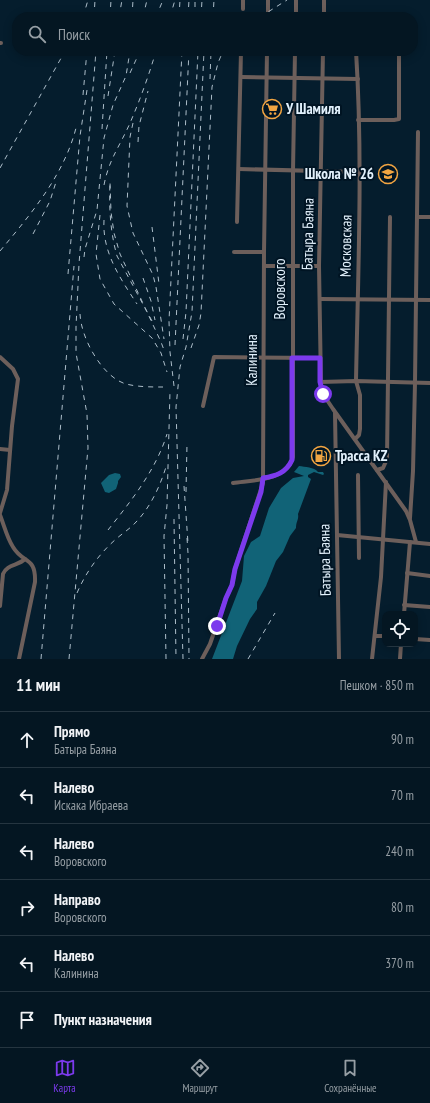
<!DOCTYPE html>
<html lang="ru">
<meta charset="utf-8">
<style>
body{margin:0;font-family:"PT Sans Narrow",sans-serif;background:#12232f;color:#f1f3f6}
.controls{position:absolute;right:12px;bottom:12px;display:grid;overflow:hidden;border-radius:8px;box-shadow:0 2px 10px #0003}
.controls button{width:36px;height:36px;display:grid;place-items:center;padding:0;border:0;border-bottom:1px solid #253540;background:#041622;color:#f1f3f6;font:20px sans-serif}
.stop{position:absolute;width:12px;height:12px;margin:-9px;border:3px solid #7c3aed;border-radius:50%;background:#fff}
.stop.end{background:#7c3aed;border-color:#fff;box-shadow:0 1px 4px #0008}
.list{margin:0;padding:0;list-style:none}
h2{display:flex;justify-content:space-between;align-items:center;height:52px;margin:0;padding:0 16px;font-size:17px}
h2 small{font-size:13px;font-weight:400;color:#979fa5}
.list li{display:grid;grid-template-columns:26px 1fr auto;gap:12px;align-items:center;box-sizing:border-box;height:56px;padding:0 16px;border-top:1px solid #253540}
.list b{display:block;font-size:15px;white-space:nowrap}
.list p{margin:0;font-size:13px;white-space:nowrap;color:#979fa5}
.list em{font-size:13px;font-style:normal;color:#979fa5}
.icon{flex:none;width:22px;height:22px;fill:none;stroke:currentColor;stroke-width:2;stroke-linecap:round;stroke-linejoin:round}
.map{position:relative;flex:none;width:430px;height:659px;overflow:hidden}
.search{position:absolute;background:#041622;box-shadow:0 2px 10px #0003;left:12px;right:12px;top:12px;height:44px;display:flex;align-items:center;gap:10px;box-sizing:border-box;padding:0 14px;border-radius:16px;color:#979fa5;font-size:15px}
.sheet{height:388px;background:#041622}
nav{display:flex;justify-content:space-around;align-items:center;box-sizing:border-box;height:56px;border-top:1px solid #253540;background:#041622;font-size:11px;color:#979fa5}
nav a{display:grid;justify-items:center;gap:2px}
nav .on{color:#7c3aed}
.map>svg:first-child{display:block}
</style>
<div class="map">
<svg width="430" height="659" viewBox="0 0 430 659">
<rect width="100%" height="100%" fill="#051d2d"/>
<g fill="#116377">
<path d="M299 466C305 467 314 467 318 472H323L324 474 323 475 314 472 308 475V477L311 479 298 514C299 520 296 521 296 528L290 536 283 552 276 561 266 586 257 602V609L250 619 237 646 233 659H212L242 581 244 556 251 542 260 536 269 508 281 488 293 478 304 476 294 472Z"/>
<polygon points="115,473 120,474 121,477 118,481 118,483 116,489 109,493 105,492 101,483 109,475"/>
</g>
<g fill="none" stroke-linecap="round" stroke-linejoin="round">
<g stroke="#6d5f5b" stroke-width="4">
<polyline points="243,9 243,0"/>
<polyline points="354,16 354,17"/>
<polyline points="268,17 268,0"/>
<polyline points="296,17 296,0"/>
<polyline points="324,17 324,0"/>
<polyline points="0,43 1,43"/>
<polyline points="323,51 319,266 321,386 323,394 333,409 406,511 410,520 416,542"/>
<polyline points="241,77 358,79"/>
<polyline points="358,120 394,120 399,119 399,51"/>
<polyline points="239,169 359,172"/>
<polyline points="417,217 430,217"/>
<polyline points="237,222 241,51"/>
<polyline points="234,252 264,252"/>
<polyline points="264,266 319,266"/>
<polyline points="320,299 430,300"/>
<polyline points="0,357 13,369 18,379 12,426 7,490 0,513"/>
<polyline points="320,382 356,381 430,383"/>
<polyline points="203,406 214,357 320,358"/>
<polyline points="335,413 339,659"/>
<path d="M355 439 359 435 360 429V395L356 381C358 271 363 161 356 51"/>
<polyline points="0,449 10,450"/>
<polyline points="377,470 383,468 387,459 390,217"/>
<polyline points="358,475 359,558"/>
<path d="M233 483C253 480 287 481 293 457V171L295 51"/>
<path d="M0 515C4 525 7 538 13 547 23 564 36 556 35 582L19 659"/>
<polyline points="410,518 413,471 415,383 418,132"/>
<polyline points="337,535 430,544"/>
<polyline points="407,573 430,576"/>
<polyline points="404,605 430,607"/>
<path d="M0 606 3 574C7 564 18 566 25 559"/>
<polyline points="404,614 410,542"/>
<polyline points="375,636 385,636"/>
<polyline points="415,639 430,640"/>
<polyline points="202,659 210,644 226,598 232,585 235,569 263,483 264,252 267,51"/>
<polyline points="372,659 381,577 386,482"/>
<polyline points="400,659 401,644"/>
</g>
<g stroke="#adbeca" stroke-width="1" stroke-dasharray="5 5" stroke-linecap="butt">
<polyline points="83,17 88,0"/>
<polyline points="94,17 95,0"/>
<polyline points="110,17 111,0"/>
<polyline points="119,17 122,0"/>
<polyline points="132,17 133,0"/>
<polyline points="143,17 147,0"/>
<polyline points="156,17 163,0"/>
<polyline points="170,17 175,0"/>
<polyline points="179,17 180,0"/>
<polyline points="188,17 189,0"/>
<polyline points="195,17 195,0"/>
<polyline points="201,17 202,0"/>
<polyline points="213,17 214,0"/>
<polyline points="260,17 287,0"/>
<polyline points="130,73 140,51"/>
<polyline points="210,79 211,51"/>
<polyline points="83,95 87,51"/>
<polyline points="108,96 115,51"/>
<polyline points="133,123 130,137 127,206 133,233 153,275 156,287 164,339"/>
<polyline points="102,129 107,51"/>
<polyline points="138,142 139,126 148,91"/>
<polyline points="0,168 65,51"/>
<path d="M104 185C109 159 120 146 130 123 140 100 149 75 156 51"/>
<polyline points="100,215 96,254 100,279 114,304 152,338 161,353 167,372"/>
<path d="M104 220C102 252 120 278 137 304"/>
<polyline points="152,227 159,284"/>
<polyline points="33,234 50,201 56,182"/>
<path d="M0 251C31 214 64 175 76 128"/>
<polyline points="84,257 85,249 97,210 104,138 113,105 126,76 130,51"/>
<polyline points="68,274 80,136 87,90"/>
<polyline points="143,278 151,301 155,320"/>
<path d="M80 314C81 338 102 377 126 384 138 387 151 387 163 387"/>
<path d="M152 321 117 256C110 231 109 207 110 182L111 212 114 233 120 254 161 342 164 350"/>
<polyline points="183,339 186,312 198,51"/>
<polyline points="175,345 189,51"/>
<polyline points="191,348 199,325 201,313 212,87 218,63 223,51"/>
<polyline points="174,386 170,352 169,321 182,51"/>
<polyline points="184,486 188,543"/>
<polyline points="186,492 187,444"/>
<polyline points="174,519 176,659"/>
<path d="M108 530C131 501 156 470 167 434"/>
<polyline points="187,538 188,553 189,659"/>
<path d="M77 593C86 572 99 554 116 539 123 533 131 528 137 521 151 506 160 486 166 467"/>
<polyline points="41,659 74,266"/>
<polyline points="69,659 88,448 87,414 76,353 76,327 79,264 96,51"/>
<polyline points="166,659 164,536 167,505 170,391"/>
<polyline points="183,659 176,407 180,367 186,347 192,312 204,51"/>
<polyline points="248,659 275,613"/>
</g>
</g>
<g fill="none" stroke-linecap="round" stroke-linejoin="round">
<path stroke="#7c3aed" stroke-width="5" d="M217 626 226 598 232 585 235 569 261 492 263 478C276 476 286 473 292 460V358H320V382L323 394"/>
</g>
<defs>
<symbol id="supermarket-ring" viewBox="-11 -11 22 22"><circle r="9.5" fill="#001423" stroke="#f2a542" stroke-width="1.5"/><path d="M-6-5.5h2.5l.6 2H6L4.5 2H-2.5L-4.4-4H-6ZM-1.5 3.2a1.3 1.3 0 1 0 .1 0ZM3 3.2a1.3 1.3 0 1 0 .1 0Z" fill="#f2a542"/></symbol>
<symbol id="school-ring" viewBox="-11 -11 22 22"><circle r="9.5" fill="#001423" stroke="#f2a542" stroke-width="1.5"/><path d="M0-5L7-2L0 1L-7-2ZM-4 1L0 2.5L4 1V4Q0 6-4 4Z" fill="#f2a542"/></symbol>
<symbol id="fuel-ring" viewBox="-11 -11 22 22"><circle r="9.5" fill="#001423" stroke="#f2a542" stroke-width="1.5"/><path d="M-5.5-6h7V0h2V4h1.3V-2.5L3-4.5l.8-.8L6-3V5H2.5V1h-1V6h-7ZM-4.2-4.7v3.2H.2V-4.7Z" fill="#f2a542"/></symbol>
</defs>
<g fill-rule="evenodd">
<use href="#supermarket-ring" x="261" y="98" width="22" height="22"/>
<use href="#school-ring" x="377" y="163" width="22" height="22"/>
<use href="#fuel-ring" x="310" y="445" width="22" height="22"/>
</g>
<g text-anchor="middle" stroke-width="4" stroke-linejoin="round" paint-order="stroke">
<g font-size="15" font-weight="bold" fill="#e2f1fc" stroke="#001423" text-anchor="start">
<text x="286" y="114">У Шамиля</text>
<text x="374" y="179" text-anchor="end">Школа № 26</text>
<text x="335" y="461">Трасса KZ</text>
</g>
<g font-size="15" fill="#e2f1fc" stroke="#001423">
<text transform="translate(308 234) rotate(-89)" y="5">Батыра Баяна</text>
<text transform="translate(346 246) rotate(-89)" y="5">Московская</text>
<text transform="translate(280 289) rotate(-90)" y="5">Воровского</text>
<text transform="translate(252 360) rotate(-90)" y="5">Калинина</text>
<text transform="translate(325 560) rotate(-91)" y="5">Батыра Баяна</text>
</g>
</g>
</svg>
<div class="controls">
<button><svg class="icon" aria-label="locate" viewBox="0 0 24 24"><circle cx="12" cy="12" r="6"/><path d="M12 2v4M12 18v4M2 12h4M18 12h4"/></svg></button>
</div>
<div class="stop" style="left:323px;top:394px"></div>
<div class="stop end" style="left:217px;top:626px"></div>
<div class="search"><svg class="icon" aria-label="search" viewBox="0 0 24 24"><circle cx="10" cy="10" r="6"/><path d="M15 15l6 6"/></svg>Поиск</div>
</div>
<section class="sheet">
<h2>11 мин<small>Пешком · 850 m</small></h2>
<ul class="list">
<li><svg class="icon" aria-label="ahead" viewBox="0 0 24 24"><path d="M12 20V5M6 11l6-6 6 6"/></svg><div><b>Прямо</b><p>Батыра Баяна</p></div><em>90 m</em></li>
<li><svg class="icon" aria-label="left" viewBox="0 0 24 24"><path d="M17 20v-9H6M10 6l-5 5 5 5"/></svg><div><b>Налево</b><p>Искака Ибраева</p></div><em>70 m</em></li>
<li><svg class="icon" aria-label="left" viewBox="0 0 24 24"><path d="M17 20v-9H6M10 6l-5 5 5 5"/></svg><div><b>Налево</b><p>Воровского</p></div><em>240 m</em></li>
<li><svg class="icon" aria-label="right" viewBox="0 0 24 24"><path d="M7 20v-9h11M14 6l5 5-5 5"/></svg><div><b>Направо</b><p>Воровского</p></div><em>80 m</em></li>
<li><svg class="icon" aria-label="left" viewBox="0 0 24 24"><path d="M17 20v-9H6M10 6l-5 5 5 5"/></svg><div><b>Налево</b><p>Калинина</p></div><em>370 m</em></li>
<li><svg class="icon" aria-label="arrive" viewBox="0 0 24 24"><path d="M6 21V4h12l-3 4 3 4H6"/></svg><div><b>Пункт назначения</b></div></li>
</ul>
</section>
<nav>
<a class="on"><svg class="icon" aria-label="map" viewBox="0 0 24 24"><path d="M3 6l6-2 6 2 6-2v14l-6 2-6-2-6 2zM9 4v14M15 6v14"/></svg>Карта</a>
<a><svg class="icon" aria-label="directions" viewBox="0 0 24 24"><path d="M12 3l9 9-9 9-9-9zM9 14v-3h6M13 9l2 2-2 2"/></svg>Маршрут</a>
<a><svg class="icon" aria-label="saved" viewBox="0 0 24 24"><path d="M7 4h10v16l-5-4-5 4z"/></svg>Сохранённые</a>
</nav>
